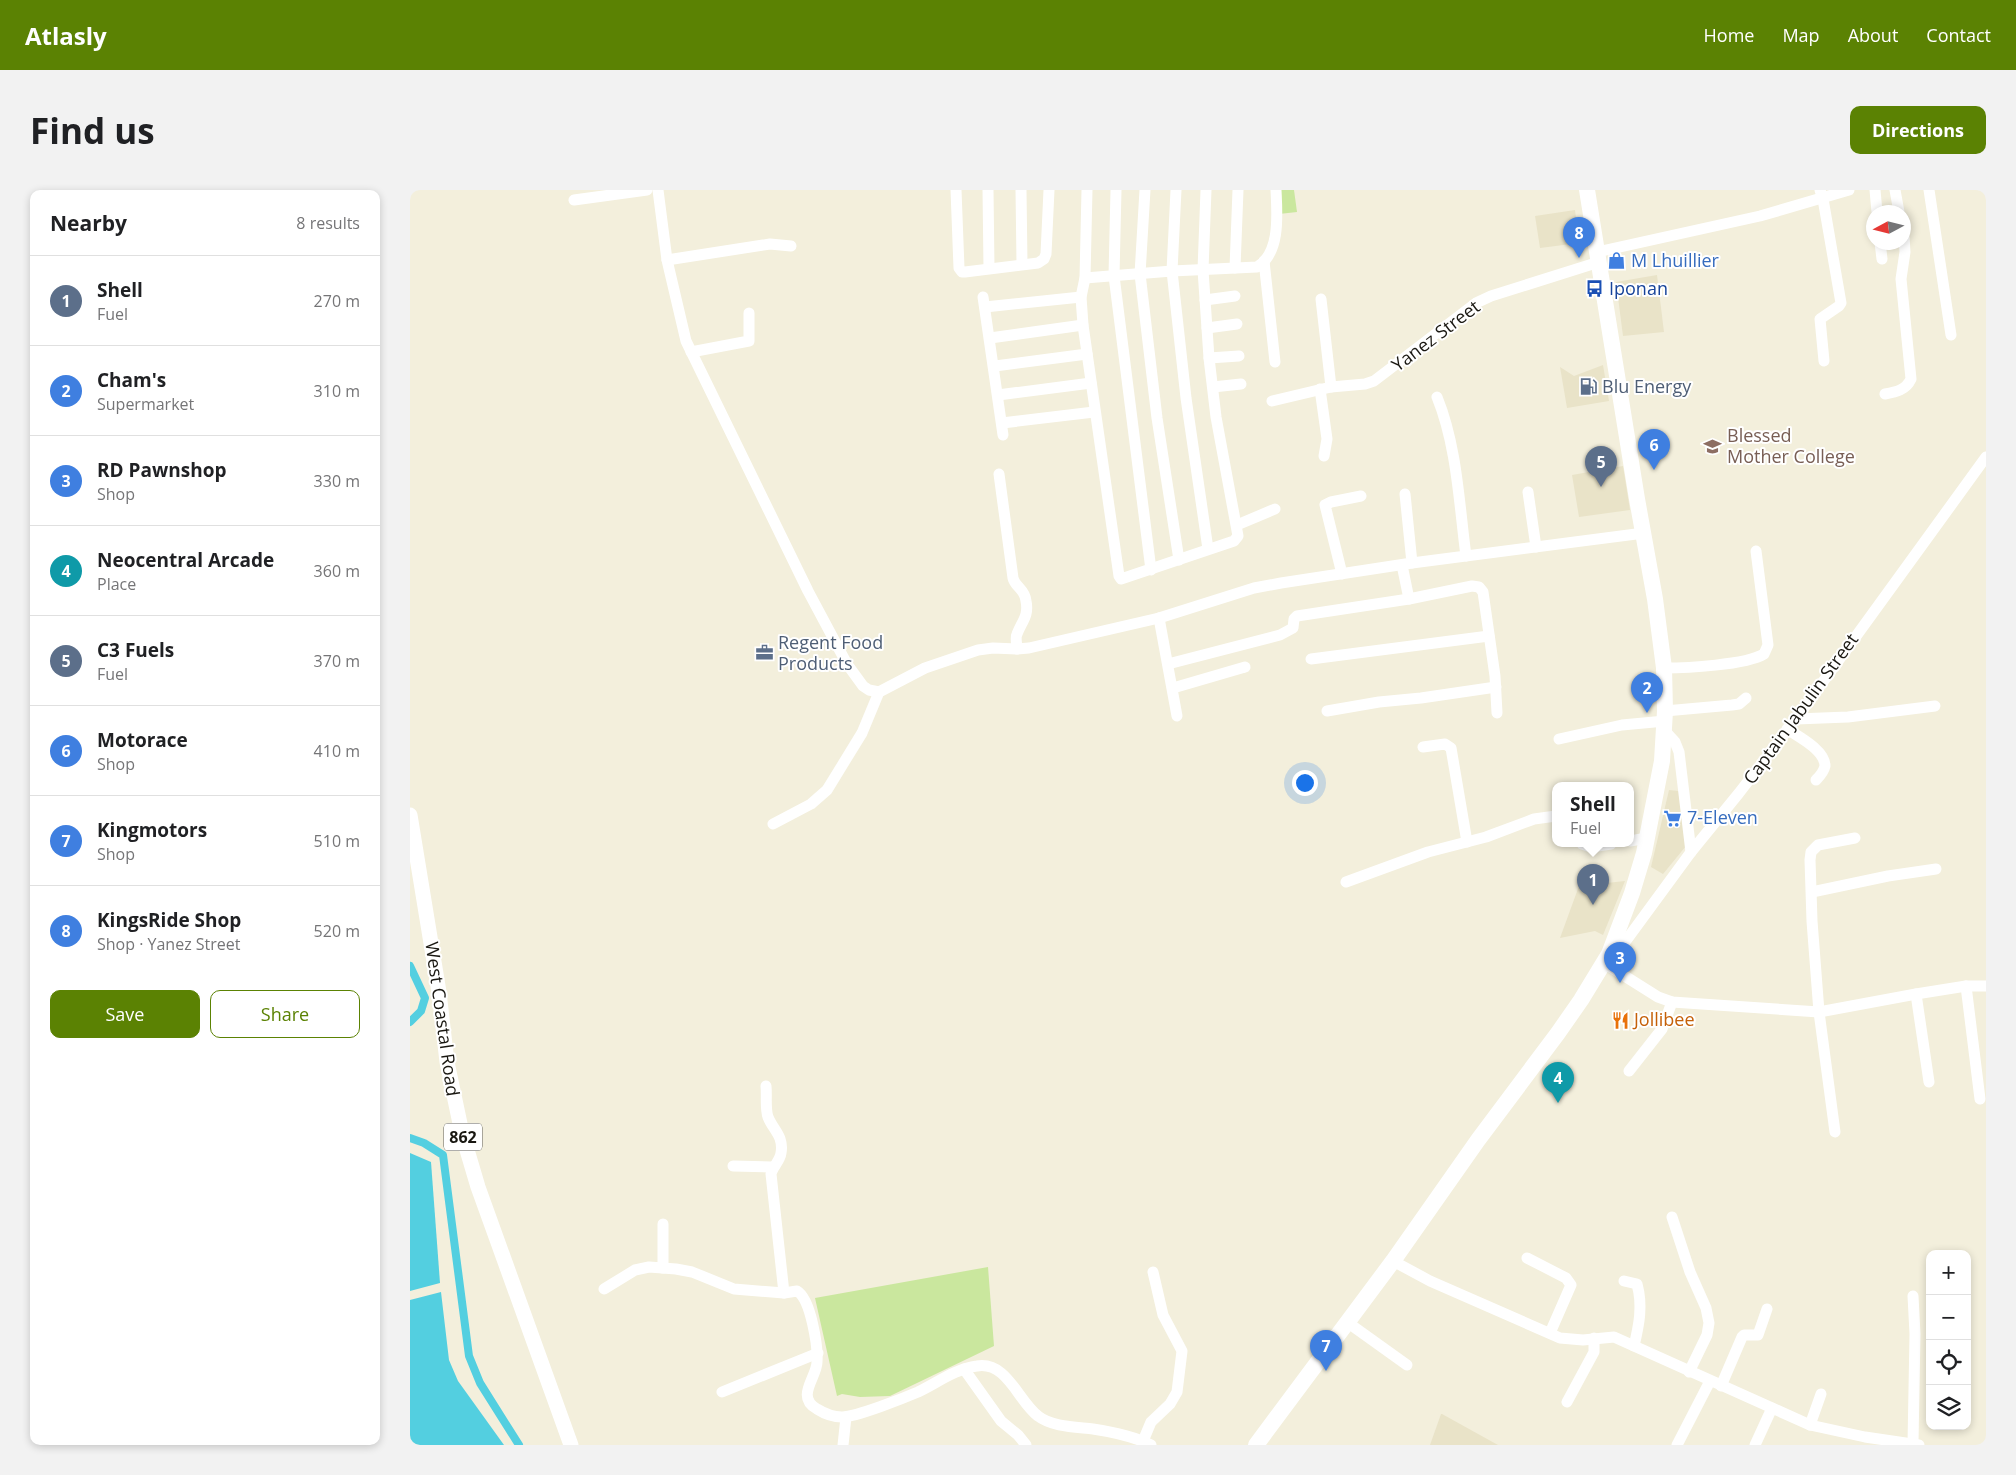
<!DOCTYPE html>
<meta charset="utf-8">
<style>
body{margin:0;font-family:"Open Sans",sans-serif;background:#f2f2f2;color:#202124}
.controls{position:absolute;right:15px;bottom:15px;display:grid;overflow:hidden;border-radius:10px;box-shadow:0 2px 8px #0003}
.controls button{width:45px;height:45px;display:grid;place-items:center;padding:0;border:0;border-bottom:1px solid #e0e0e0;background:#fff;color:#202124;font:25px sans-serif}
.compass{position:absolute;left:1456px;top:15px;width:45px;height:45px;border-radius:50%;background:#fff;box-shadow:0 2px 8px #0003;rotate:263deg}
.you{position:absolute;left:894px;top:592px;width:18px;height:18px;margin:-12px;border:4px solid #fff;border-radius:50%;background:#1a73e8;box-shadow:0 0 0 8px #1a73e833}
.badge{display:grid;place-items:center;width:32px;height:32px;border-radius:50%;background:#5b8203;color:#fff;font-size:16px;font-weight:700}
.pin{position:absolute;translate:-50% -41px;filter:drop-shadow(0 1px 2px #0008)}
.pin::after{content:'';position:absolute;top:26px;width:18px;height:15px;background:inherit;clip-path:polygon(0 0,100% 0,50% 100%)}
.popup{position:absolute;left:1142px;top:592px;width:82px;height:65px;box-sizing:border-box;display:grid;place-content:center;border-radius:10px;background:#fff;filter:drop-shadow(0 1px 4px #0005);font-size:16px;white-space:nowrap;color:#757577}
.popup b{font-size:19px;color:#202124}
.popup::after{content:'';position:absolute;left:50%;top:100%;margin-left:-10px;border:10px solid transparent;border-top-color:#fff}
.list{margin:0;padding:0;list-style:none}
h2{display:flex;justify-content:space-between;align-items:center;height:65px;margin:0;padding:0 20px;font-size:21px}
h2 small{font-size:16px;font-weight:400;color:#757577}
.list li{display:grid;grid-template-columns:32px 1fr auto;gap:15px;align-items:center;box-sizing:border-box;height:90px;padding:0 20px;border-top:1px solid #e0e0e0}
.list b{display:block;font-size:19px;white-space:nowrap}
.list p{margin:0;font-size:16px;white-space:nowrap;color:#757577}
.list em{font-size:16px;font-style:normal;color:#757577}
.actions{display:flex;gap:10px;padding:15px 20px}
.actions a{flex:1;padding:11px 0;border:1px solid #5b8203;border-radius:10px;text-align:center;font-size:18px;color:#5b8203}
.actions .main{background:#5b8203;color:#fff}
.icon{flex:none;width:28px;height:28px;fill:none;stroke:currentColor;stroke-width:2;stroke-linecap:round;stroke-linejoin:round}
.map{position:relative;flex:none;width:1576px;height:1255px;overflow:hidden;border-radius:10px}
header{display:flex;align-items:center;gap:30px;box-sizing:border-box;height:70px;padding:0 25px;background:#5b8203;color:#fff}
header strong{font-size:24px}
nav{display:flex;gap:28px;margin-inline-start:auto;font-size:18px}
.intro{display:flex;align-items:center;justify-content:space-between;box-sizing:border-box;height:120px;padding:0 30px}
h1{margin:0;font-size:35px}
.button{padding:12px 22px;border-radius:10px;background:#5b8203;color:#fff;font-size:18px;font-weight:700}
main{display:flex;gap:30px;padding:0 30px}
aside{flex:1;background:#fff;border-radius:10px;box-shadow:0 2px 8px #0003}
.map>svg:first-child{display:block}
</style>
<header>
<strong>Atlasly</strong>
<nav><a>Home</a><a>Map</a><a>About</a><a>Contact</a></nav>
</header>
<div class="intro"><h1>Find us</h1><a class="button">Directions</a></div>
<main>
<aside>
<h2>Nearby<small>8 results</small></h2>
<ul class="list">
<li><span class="badge" style="background:#5c6f8a">1</span><div><b>Shell</b><p>Fuel</p></div><em>270 m</em></li>
<li><span class="badge" style="background:#3f7fe0">2</span><div><b>Cham's</b><p>Supermarket</p></div><em>310 m</em></li>
<li><span class="badge" style="background:#3f7fe0">3</span><div><b>RD Pawnshop</b><p>Shop</p></div><em>330 m</em></li>
<li><span class="badge" style="background:#0f9aa8">4</span><div><b>Neocentral Arcade</b><p>Place</p></div><em>360 m</em></li>
<li><span class="badge" style="background:#5c6f8a">5</span><div><b>C3 Fuels</b><p>Fuel</p></div><em>370 m</em></li>
<li><span class="badge" style="background:#3f7fe0">6</span><div><b>Motorace</b><p>Shop</p></div><em>410 m</em></li>
<li><span class="badge" style="background:#3f7fe0">7</span><div><b>Kingmotors</b><p>Shop</p></div><em>510 m</em></li>
<li><span class="badge" style="background:#3f7fe0">8</span><div><b>KingsRide Shop</b><p>Shop · Yanez Street</p></div><em>520 m</em></li>
</ul>
<div class="actions"><a class="main">Save</a><a>Share</a></div>
</aside>
<div class="map">
<svg width="1576" height="1255" viewBox="0 0 1576 1255">
<rect width="100%" height="100%" fill="#f3efdc"/>
<g fill="#e9e3c8">
<polygon points="1165,20 1169,53 1130,58 1125,26"/>
<polygon points="1247,85 1254,142 1213,146 1206,92"/>
<polygon points="1193,175 1199,211 1157,218 1150,177 1164,186"/>
<polygon points="1213,276 1220,320 1169,327 1162,285"/>
<polygon points="1259,600 1269,601 1276,656 1253,684 1241,677"/>
<polygon points="1215,691 1193,745 1185,741 1150,748 1169,696"/>
<polygon points="1031,1224 1032,1224 1088,1255 1020,1255"/>
</g>
<g fill="#cae79e">
<polygon points="866,0 884,0 887,22 869,24"/>
<polygon points="578,1077 584,1156 480,1206 450,1207 432,1204 427,1206 405,1108"/>
</g>
<g fill="#53cfe0">
<polygon points="0,963 21,972 30,1093 0,1101"/>
<polygon points="31,1102 39,1170 48,1191 94,1255 0,1255 0,1110"/>
</g>
<g fill="none" stroke-linecap="round" stroke-linejoin="round">
<g stroke="#53cfe0" stroke-width="8">
<polyline points="0,776 15,808 11,821 0,832"/>
<polyline points="0,948 14,953 33,965 59,1166 70,1193 109,1255"/>
</g>
<g stroke="#fff" stroke-width="11">
<polyline points="248,0 257,70 276,151 398,401 437,474 453,496 459,500 469,502 515,478 568,460 583,458 607,459 619,458 749,428 844,398 871,393 1002,373 1234,343"/>
<polyline points="546,0 549,78 552,82 555,82 628,73 634,69 636,64 639,0"/>
<polyline points="578,0 579,78"/>
<polyline points="611,0 612,74"/>
<polyline points="677,0 675,88 671,107 673,135 709,386 711,389 824,351 828,346 806,227 799,168 793,80 796,0"/>
<polyline points="706,0 704,86 741,380"/>
<polyline points="735,0 730,84 747,228 769,370"/>
<polyline points="766,0 762,81 776,208 798,359"/>
<polyline points="1410,0 1413,9 1431,113 1429,116 1410,129 1414,171"/>
<polyline points="1465,0 1467,22"/>
<polyline points="1485,0 1489,22"/>
<polyline points="1519,0 1541,145"/>
<polyline points="164,10 237,0"/>
<polyline points="1470,52 1472,69"/>
<polyline points="1187,62 1350,26 1439,0"/>
<polyline points="257,70 360,54 381,56"/>
<polyline points="854,71 865,172"/>
<polyline points="825,78 828,0"/>
<path d="M675 88 762 81 847 77C871 63 867 23 866 0"/>
<polyline points="573,107 593,245"/>
<polyline points="911,109 921,197"/>
<polyline points="795,110 825,106"/>
<polyline points="575,117 671,107"/>
<polyline points="797,138 827,134"/>
<polyline points="580,148 673,135"/>
<polyline points="281,162 339,151 339,123"/>
<polyline points="799,168 829,166"/>
<polyline points="585,176 677,164"/>
<polyline points="803,197 831,194"/>
<polyline points="910,199 917,249 914,266"/>
<path d="M1475 204C1486 202 1496 200 1501 189L1491 89 1495 62 1494 46"/>
<polyline points="588,205 681,193"/>
<path d="M1027 207C1047 256 1049 313 1056 366"/>
<polyline points="862,211 921,197 955,194 964,191 1066,113 1081,106 1189,72"/>
<polyline points="592,233 684,222"/>
<path d="M589 284 603 388C605 397 615 399 616 411 619 426 612 431 607 444 605 448 607 454 607 459"/>
<polyline points="1118,302 1126,357"/>
<polyline points="995,304 1002,373"/>
<polyline points="827,335 865,319"/>
<polyline points="992,375 999,409"/>
<polyline points="932,384 915,315 921,312 951,306"/>
<polyline points="749,428 767,526"/>
<polyline points="901,469 1079,446"/>
<polyline points="758,474 870,445 883,438 884,429 887,426 999,409 1062,396 1069,397 1073,402 1085,486 1087,523"/>
<path d="M1254 478C1276 478 1336 475 1354 464L1358 455 1346 361"/>
<polyline points="763,498 835,477"/>
<polyline points="917,521 969,512 1011,508 1086,497"/>
<polyline points="1255,521 1322,515 1329,514 1336,508"/>
<polyline points="1386,529 1438,527 1525,516"/>
<path d="M1377 539C1389 547 1415 560 1415 576 1414 581 1410 586 1406 590"/>
<polyline points="1255,541 1265,552 1269,562 1281,662"/>
<polyline points="1149,549 1212,535 1255,531"/>
<polyline points="1013,557 1035,554 1041,558 1057,652"/>
<polyline points="363,634 401,614 417,600 452,543 469,502"/>
<polyline points="1220,651 1237,648"/>
<polyline points="1172,654 1181,657 1201,654"/>
<polyline points="936,692 1018,662 1076,647 1124,629 1146,626"/>
<polyline points="1402,702 1478,686 1526,679"/>
<polyline points="1199,764 1206,761 1215,752 1281,662 1329,603 1386,529 1576,267"/>
<polyline points="1194,773 1248,807 1262,812 1409,822 1506,804 1556,796 1576,796"/>
<polyline points="1556,796 1570,909"/>
<polyline points="1506,804 1519,892"/>
<polyline points="1219,881 1252,839 1262,812"/>
<path d="M356 896C357 906 355 919 358 927 363 940 374 946 371 963 370 971 363 976 361 984L374 1103"/>
<polyline points="1425,942 1409,822 1402,731 1400,670 1401,662 1408,655 1445,648"/>
<polyline points="323,976 363,977"/>
<polyline points="1262,1027 1280,1082 1296,1118 1299,1133 1297,1145 1279,1182"/>
<polyline points="253,1034 253,1078"/>
<polyline points="1117,1068 1156,1088 1161,1095 1140,1143"/>
<polyline points="983,1071 1020,1091 1150,1148 1173,1150 1204,1147 1400,1235 1455,1247 1509,1255"/>
<path d="M1214 1091 1227 1094C1233 1116 1229 1135 1224 1156"/>
<path d="M194 1099 225 1080 239 1077 266 1079 282 1082 324 1099 374 1103 387 1101C401 1109 408 1157 407 1172 407 1187 385 1207 407 1219 415 1224 424 1227 432 1227 446 1227 494 1208 508 1202 527 1193 545 1179 567 1176 597 1171 608 1211 628 1226 642 1237 666 1237 683 1239 703 1242 723 1246 741 1255"/>
<polyline points="1503,1106 1505,1144 1503,1253"/>
<polyline points="937,1132 997,1175"/>
<polyline points="554,1179 591,1231 608,1245 616,1255"/>
<polyline points="1311,1196 1332,1147 1334,1145 1348,1145 1357,1119"/>
<polyline points="312,1202 408,1163"/>
<polyline points="1157,1212 1184,1162 1184,1148"/>
<polyline points="1400,1235 1411,1204"/>
<polyline points="733,1251 741,1232 760,1214 767,1202 772,1161 753,1125 743,1082"/>
<polyline points="433,1255 436,1227"/>
<polyline points="1267,1255 1300,1191"/>
<polyline points="1345,1255 1362,1218"/>
</g>
<polyline stroke="#fff" stroke-width="15" points="0,625 29,802 37,872 52,943 68,997 161,1255"/>
<polyline stroke="#fff" stroke-width="16" points="846,1255 983,1071 1068,950 1148,843 1171,810 1199,764 1222,703 1234,663 1252,571 1255,521 1254,478 1245,409 1227,309 1177,0"/>
</g>
<defs>
<symbol id="shop-bare" viewBox="-9 -9 18 18"><path d="M-5-2.5h2.3a2.7 3.5 0 0 1 5.4 0H5L5.5 6h-11ZM-1.5-2.5h3a1.5 2.3 0 0 0-3 0Z" fill="#3f7fe0" stroke="#fff" stroke-width="2.5" paint-order="stroke"/></symbol>
<symbol id="bus-bare" viewBox="-9 -9 18 18"><path d="M-5-6H5V4H4V6H2V4H-2V6H-4V4H-5ZM-3.5-4V0h7V-4ZM-3.5 1.2v1.5H-2V1.2ZM2 1.2v1.5H3.5V1.2Z" fill="#1a4fb4" stroke="#fff" stroke-width="2.5" paint-order="stroke"/></symbol>
<symbol id="fuel-bare" viewBox="-9 -9 18 18"><path d="M-5.5-6h7V0h2V4h1.3V-2.5L3-4.5l.8-.8L6-3V5H2.5V1h-1V6h-7ZM-4.2-4.7v3.2H.2V-4.7Z" fill="#5c6f8a" stroke="#fff" stroke-width="2.5" paint-order="stroke"/></symbol>
<symbol id="university-bare" viewBox="-9 -9 18 18"><path d="M0-5L7-2L0 1L-7-2ZM-4 1L0 2.5L4 1V4Q0 6-4 4Z" fill="#8d6e63" stroke="#fff" stroke-width="2.5" paint-order="stroke"/></symbol>
<symbol id="office-bare" viewBox="-9 -9 18 18"><path d="M-6-3h4V-5.5h4V-3h4V5H-6ZM-1-4.5V-3h2v-1.5ZM-6 0V1H6V0Z" fill="#5c6f8a" stroke="#fff" stroke-width="2.5" paint-order="stroke"/></symbol>
<symbol id="supermarket-bare" viewBox="-9 -9 18 18"><path d="M-6-5.5h2.5l.6 2H6L4.5 2H-2.5L-4.4-4H-6ZM-1.5 3.2a1.3 1.3 0 1 0 .1 0ZM3 3.2a1.3 1.3 0 1 0 .1 0Z" fill="#3f7fe0" stroke="#fff" stroke-width="2.5" paint-order="stroke"/></symbol>
<symbol id="restaurant-bare" viewBox="-9 -9 18 18"><path d="M-5-6h1v4h1v-4h1v4h1v-4h1v5L-1.5 .5V6h-2V.5L-5-1ZM5-6V6H3V1.5H1.5Q1.5-4 5-6Z" fill="#e8710a" stroke="#fff" stroke-width="2.5" paint-order="stroke"/></symbol>
</defs>
<g fill-rule="evenodd">
<use href="#shop-bare" x="1194" y="58" width="25" height="25"/>
<use href="#bus-bare" x="1172" y="86" width="25" height="25"/>
<use href="#fuel-bare" x="1166" y="184" width="25" height="25"/>
<use href="#university-bare" x="1290" y="244" width="25" height="25"/>
<use href="#office-bare" x="342" y="450" width="25" height="25"/>
<use href="#supermarket-bare" x="1250" y="616" width="25" height="25"/>
<use href="#restaurant-bare" x="1198" y="818" width="25" height="25"/>
</g>
<g text-anchor="middle" stroke-width="4" stroke-linejoin="round" paint-order="stroke">
<rect fill="#fff" stroke="#5e5d58" stroke-width="1" x="34" y="933.5" width="38" height="27" rx="4"/>
<g font-size="16" font-weight="bold" fill="#191711">
<text x="53" y="953">862</text>
</g>
<g font-size="18" fill="#366cbe" stroke="#fff" text-anchor="start">
<text x="1221" y="77">M Lhuillier</text>
<text x="1277" y="634">7-Eleven</text>
</g>
<g font-size="18" fill="#164399" stroke="#fff" text-anchor="start">
<text x="1199" y="105">Iponan</text>
</g>
<g font-size="18" fill="#191711" stroke="#fff">
<text transform="translate(1026 146) rotate(-37)" y="6">Yanez Street</text>
<text transform="translate(1391 519) rotate(-54)" y="6">Captain Jabulin Street</text>
<text transform="translate(32 829) rotate(82)" y="6">West Coastal Road</text>
</g>
<g font-size="18" fill="#4e5e75" stroke="#fff" text-anchor="start">
<text x="1192" y="203">Blu Energy</text>
<text x="368" y="459">Regent Food<tspan x="368" dy="21">Products</tspan></text>
</g>
<g font-size="18" fill="#785e54" stroke="#fff" text-anchor="start">
<text x="1317" y="252">Blessed<tspan x="1317" dy="21">Mother College</tspan></text>
</g>
<g font-size="18" fill="#c56008" stroke="#fff" text-anchor="start">
<text x="1224" y="836">Jollibee</text>
</g>
</g>
</svg>
<div class="controls">
<button>+</button>
<button>−</button>
<button><svg class="icon" aria-label="locate" viewBox="0 0 24 24"><circle cx="12" cy="12" r="6"/><path d="M12 2v4M12 18v4M2 12h4M18 12h4"/></svg></button>
<button><svg class="icon" aria-label="layers" viewBox="0 0 24 24"><path d="M12 4l9 5-9 5-9-5zM3 14l9 5 9-5"/></svg></button>
</div>
<svg class="compass" viewBox="-18 -18 36 36"><path d="M0-13l5 13h-10z" fill="#e53935"/><path d="M0 13l5-13h-10z" fill="#757577"/></svg>
<div class="you"></div>
<div class="pin badge" style="left:1183px;top:715px;background:#5c6f8a">1</div>
<div class="popup"><b>Shell</b>Fuel</div>
<div class="pin badge" style="left:1237px;top:523px;background:#3f7fe0">2</div>
<div class="pin badge" style="left:1210px;top:793px;background:#3f7fe0">3</div>
<div class="pin badge" style="left:1148px;top:913px;background:#0f9aa8">4</div>
<div class="pin badge" style="left:1191px;top:297px;background:#5c6f8a">5</div>
<div class="pin badge" style="left:1244px;top:280px;background:#3f7fe0">6</div>
<div class="pin badge" style="left:916px;top:1181px;background:#3f7fe0">7</div>
<div class="pin badge" style="left:1169px;top:68px;background:#3f7fe0">8</div>
</div>
</main>
